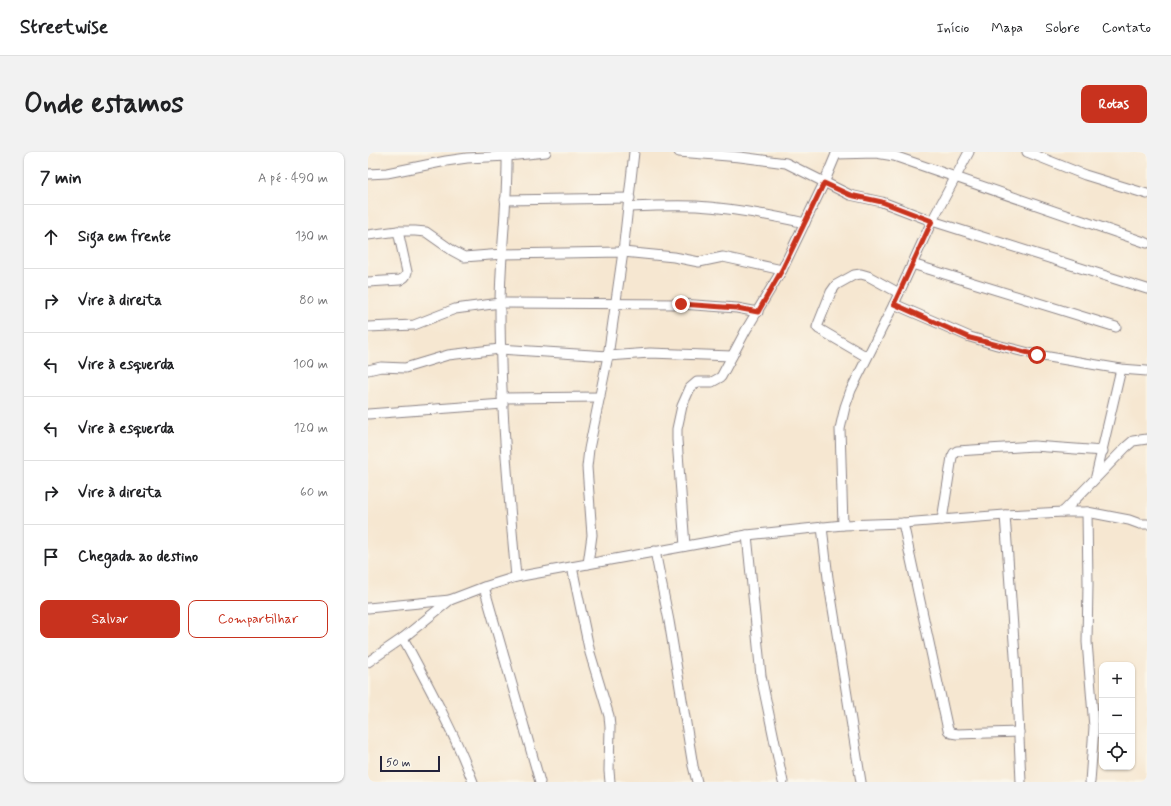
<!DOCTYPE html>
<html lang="pt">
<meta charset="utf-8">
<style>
body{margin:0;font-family:Mynerve,sans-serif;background:#f2f2f2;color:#202124}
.controls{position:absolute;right:12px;bottom:12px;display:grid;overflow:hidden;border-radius:8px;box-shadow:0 1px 3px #0004}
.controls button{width:36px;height:36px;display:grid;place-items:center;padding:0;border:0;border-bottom:1px solid #e0e0e0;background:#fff;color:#202124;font:20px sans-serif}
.scale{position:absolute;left:12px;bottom:10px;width:60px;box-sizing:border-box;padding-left:4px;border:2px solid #22223b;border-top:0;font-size:11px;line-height:14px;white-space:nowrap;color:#22223b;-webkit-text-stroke:3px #fbf7ec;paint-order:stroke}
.stop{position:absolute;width:12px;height:12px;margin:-9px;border:3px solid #c8321e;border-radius:50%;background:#fff}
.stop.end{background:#c8321e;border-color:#fff;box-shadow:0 1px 4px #0008}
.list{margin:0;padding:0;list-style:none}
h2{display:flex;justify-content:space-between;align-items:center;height:52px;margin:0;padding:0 16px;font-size:17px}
h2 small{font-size:13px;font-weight:400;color:#757577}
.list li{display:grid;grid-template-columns:26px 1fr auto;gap:12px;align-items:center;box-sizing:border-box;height:64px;padding:0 16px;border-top:1px solid #e0e0e0}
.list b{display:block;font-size:15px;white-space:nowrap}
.list em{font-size:13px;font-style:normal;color:#757577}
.actions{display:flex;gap:8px;padding:12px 16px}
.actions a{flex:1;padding:9px 0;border:1px solid #c8321e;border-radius:8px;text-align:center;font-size:14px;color:#c8321e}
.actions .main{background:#c8321e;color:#fff}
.icon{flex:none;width:22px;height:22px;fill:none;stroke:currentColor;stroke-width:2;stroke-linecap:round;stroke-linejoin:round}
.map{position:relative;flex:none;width:779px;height:630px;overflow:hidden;border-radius:8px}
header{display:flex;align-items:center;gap:24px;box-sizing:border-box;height:56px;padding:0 20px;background:#fff;border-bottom:1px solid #e0e0e0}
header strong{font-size:19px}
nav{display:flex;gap:22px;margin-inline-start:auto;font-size:14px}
.intro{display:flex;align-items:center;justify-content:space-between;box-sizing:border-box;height:96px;padding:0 24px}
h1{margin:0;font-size:28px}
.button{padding:10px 18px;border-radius:8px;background:#c8321e;color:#fff;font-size:14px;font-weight:700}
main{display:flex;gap:24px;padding:0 24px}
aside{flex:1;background:#fff;border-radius:8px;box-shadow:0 1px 3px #0004}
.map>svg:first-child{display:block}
</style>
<header>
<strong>Streetwise</strong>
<nav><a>Início</a><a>Mapa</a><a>Sobre</a><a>Contato</a></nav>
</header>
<div class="intro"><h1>Onde estamos</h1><a class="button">Rotas</a></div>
<main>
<aside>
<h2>7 min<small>A pé · 490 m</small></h2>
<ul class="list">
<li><svg class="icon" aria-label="ahead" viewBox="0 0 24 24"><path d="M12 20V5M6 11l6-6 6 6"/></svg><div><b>Siga em frente</b></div><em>130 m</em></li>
<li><svg class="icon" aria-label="right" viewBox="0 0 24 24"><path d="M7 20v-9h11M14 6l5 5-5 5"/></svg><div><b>Vire à direita</b></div><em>80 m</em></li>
<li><svg class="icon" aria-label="left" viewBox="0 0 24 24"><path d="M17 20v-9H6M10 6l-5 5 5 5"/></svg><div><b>Vire à esquerda</b></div><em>100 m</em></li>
<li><svg class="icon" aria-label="left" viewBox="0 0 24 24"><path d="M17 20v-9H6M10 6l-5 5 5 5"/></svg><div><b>Vire à esquerda</b></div><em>120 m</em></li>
<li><svg class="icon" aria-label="right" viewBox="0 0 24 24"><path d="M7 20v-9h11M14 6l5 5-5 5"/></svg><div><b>Vire à direita</b></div><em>60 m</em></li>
<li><svg class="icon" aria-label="arrive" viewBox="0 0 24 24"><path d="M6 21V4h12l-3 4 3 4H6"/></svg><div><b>Chegada ao destino</b></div></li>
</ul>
<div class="actions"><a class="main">Salvar</a><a>Compartilhar</a></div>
</aside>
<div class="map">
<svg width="779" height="630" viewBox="0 0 779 630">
<rect width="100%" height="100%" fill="#fbf7ec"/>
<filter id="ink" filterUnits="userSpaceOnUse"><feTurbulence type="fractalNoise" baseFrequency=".025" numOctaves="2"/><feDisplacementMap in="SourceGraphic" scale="8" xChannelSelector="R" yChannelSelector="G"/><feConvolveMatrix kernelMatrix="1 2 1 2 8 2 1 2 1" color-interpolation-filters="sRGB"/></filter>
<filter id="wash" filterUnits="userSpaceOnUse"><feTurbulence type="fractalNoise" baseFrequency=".012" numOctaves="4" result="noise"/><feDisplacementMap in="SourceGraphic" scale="16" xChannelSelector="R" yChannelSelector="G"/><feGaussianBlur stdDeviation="0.9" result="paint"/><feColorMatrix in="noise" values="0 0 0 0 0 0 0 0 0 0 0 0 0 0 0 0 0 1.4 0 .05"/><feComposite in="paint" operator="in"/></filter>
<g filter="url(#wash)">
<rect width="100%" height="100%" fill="#f6e7d1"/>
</g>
<g filter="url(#ink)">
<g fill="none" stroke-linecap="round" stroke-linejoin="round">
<defs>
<g id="minor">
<path d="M139 0C140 51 132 103 132 154 132 245 140 335 148 425"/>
<polyline points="311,0 372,5 418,11 482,43 514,50 564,69 779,137"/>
<polyline points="659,0 717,23 779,42"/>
<polyline points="468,2 508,1 526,4 779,91"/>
<polyline points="0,22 19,21 78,9 99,6 140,4 178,0"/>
<polyline points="137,48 262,46"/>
<path d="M261 55C283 54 306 53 328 54 365 56 401 63 437 71"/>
<polyline points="0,83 30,79 47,79 58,80 85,99 96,105 135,102 255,100 306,105 331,110 355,105 414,118"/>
<polyline points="544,112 748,175"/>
<path d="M0 130 32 128C36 126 38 125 39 120L30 79"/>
<polyline points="526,152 602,185 629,193 669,203 753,217 779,219"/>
<polyline points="0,175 46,173 87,157 132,151 313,152 369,156 390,160"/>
<polyline points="499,205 451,177 449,175 463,140 468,133 486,123 493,122 500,124 531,141"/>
<polyline points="0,218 13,215 37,216 80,203 132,197 240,204 282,201 364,204"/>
<polyline points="134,246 232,245"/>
<polyline points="0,262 135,252"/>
<polyline points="728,324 753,217"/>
<polyline points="695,360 758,295 765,289 779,287"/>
<polyline points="719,360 720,432 719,490 726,575 722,630"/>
<polyline points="637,363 648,518 653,630"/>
<polyline points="574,368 584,305 586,301 589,299 666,294 735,299"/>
<polyline points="535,371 580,578 583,581 589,582 651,580"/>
<polyline points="475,373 472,277 477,255 483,238 526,152 564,69 601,0"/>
<polyline points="454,375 460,426 493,630"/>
<polyline points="379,383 393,524 415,630"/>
<polyline points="317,394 309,288 309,277 314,254 322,236 329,230 344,230 353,225 378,178 414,118 456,31 469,0"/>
<polyline points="287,399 301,469 325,614 329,630"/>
<polyline points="220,412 224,383 219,315 221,297 240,204 255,100 266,0"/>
<polyline points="204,415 222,501 241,564 242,575 241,619 242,630"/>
<polyline points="116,435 172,630"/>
<polyline points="0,456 82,448"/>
<path d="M35 486C60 533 86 580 105 630"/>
<polyline points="0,510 35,486 82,448 116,435 148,425 379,383 475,373 535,371 637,363 695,360 719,360 761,368 772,372 779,372"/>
</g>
</defs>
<use href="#minor" stroke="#8c8486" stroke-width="11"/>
<use href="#minor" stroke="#fff" stroke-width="9"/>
</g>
</g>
<g fill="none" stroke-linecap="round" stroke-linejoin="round" filter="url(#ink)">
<polyline stroke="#c8321e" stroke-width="5" points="313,152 369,156 390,160 414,118 456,31 482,43 514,50 564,69 526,152 602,186 669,203"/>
</g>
</svg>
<div class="controls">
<button>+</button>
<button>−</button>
<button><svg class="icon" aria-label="locate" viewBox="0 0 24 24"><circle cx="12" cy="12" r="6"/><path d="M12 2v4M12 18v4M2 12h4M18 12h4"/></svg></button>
</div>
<div class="scale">50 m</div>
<div class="stop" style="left:669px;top:203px"></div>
<div class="stop end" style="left:313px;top:152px"></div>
</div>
</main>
